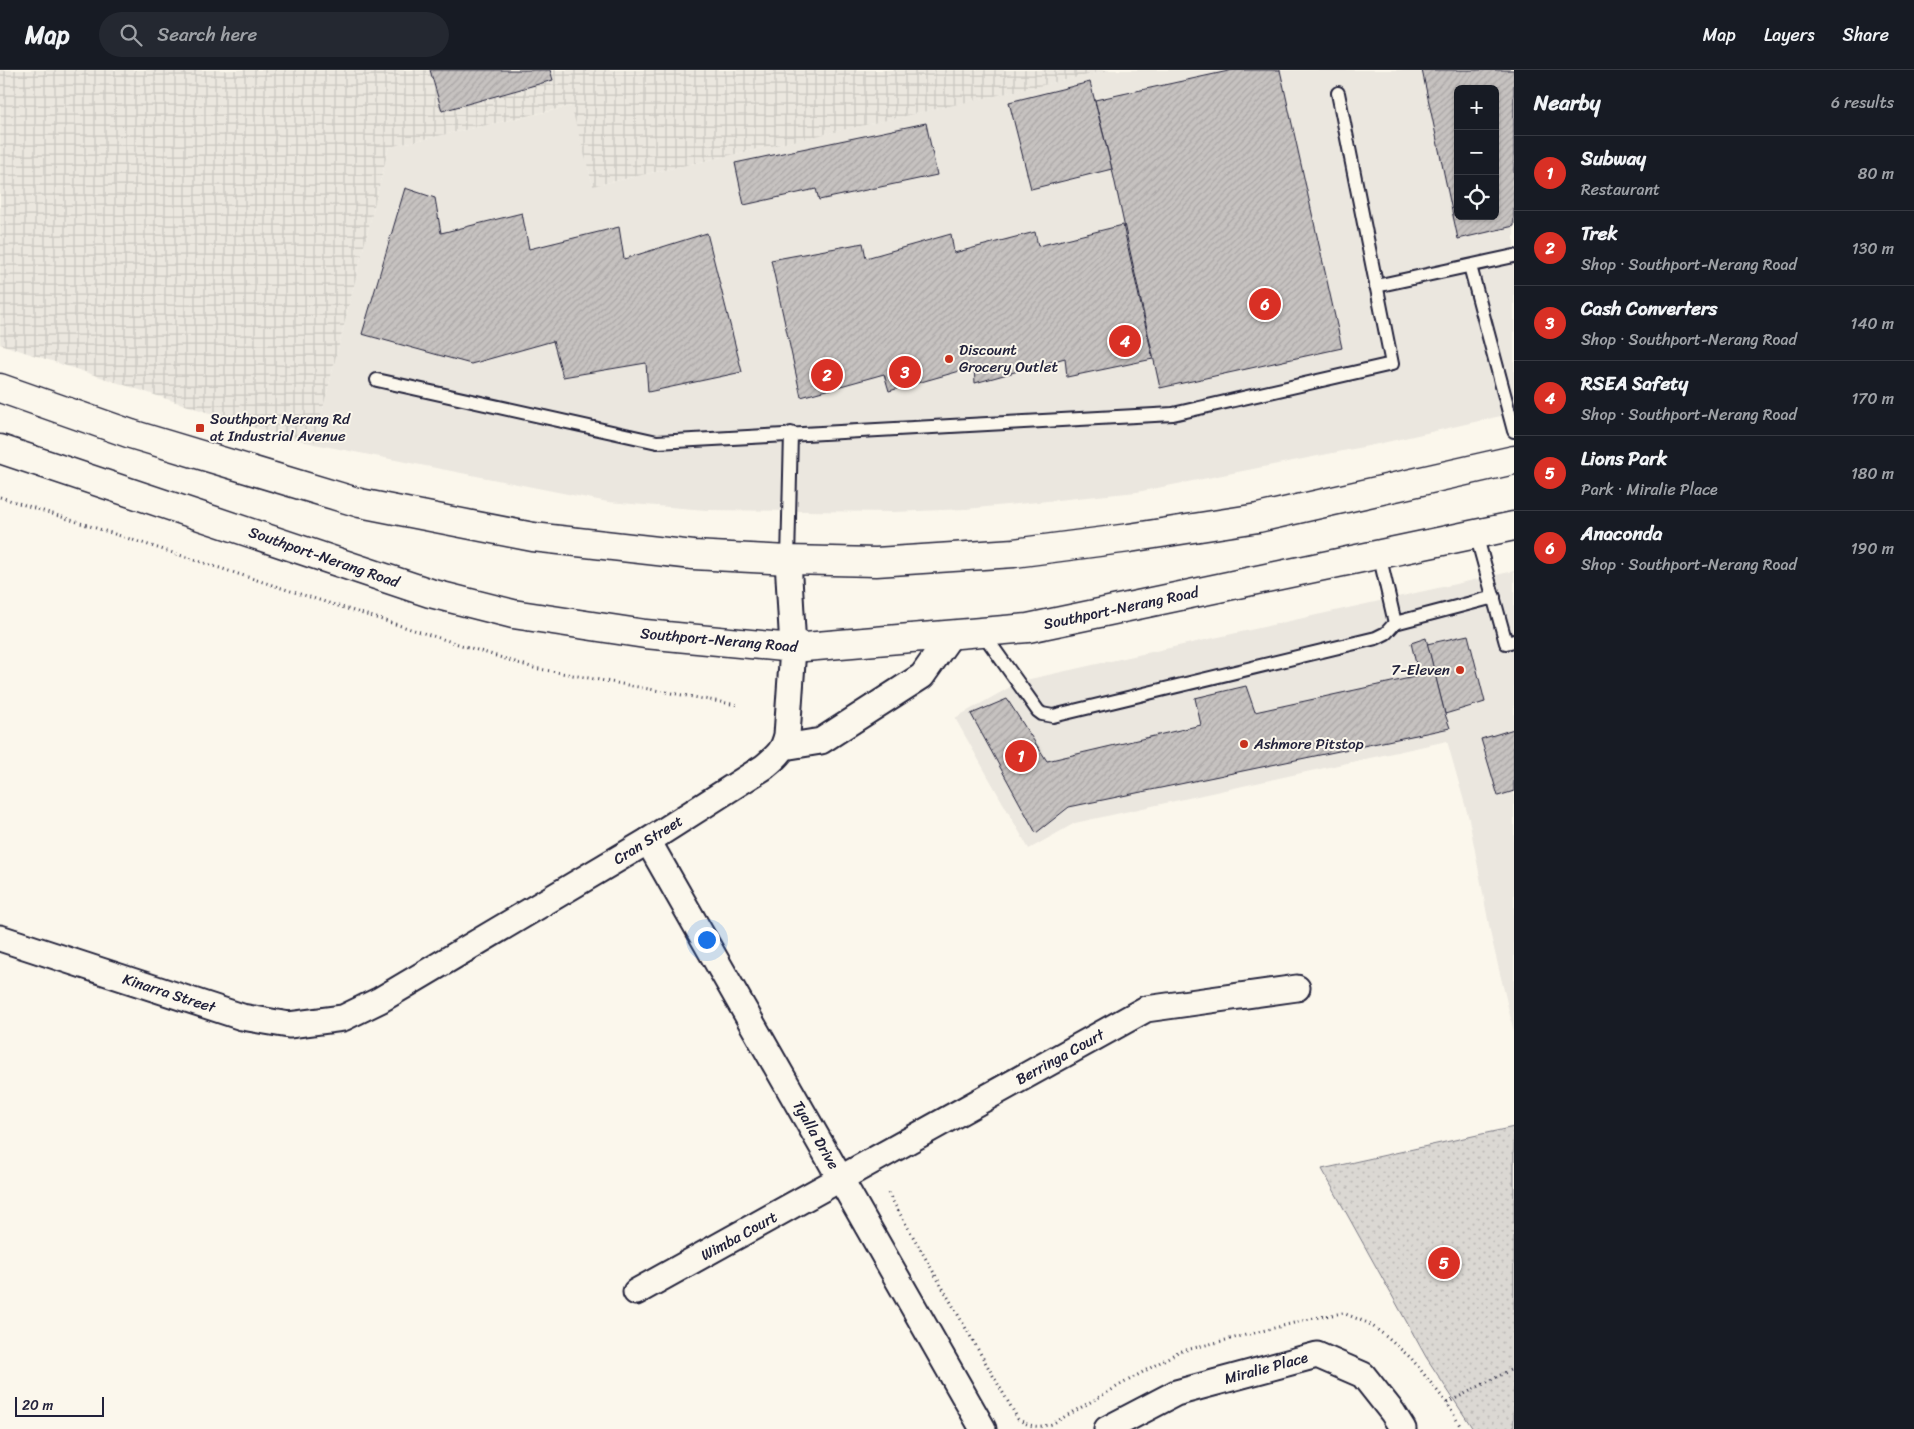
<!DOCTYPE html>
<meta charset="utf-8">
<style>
body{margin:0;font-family:Sriracha,sans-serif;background:#242831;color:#f1f3f6}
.controls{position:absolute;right:15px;top:15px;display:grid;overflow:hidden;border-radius:8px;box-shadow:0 1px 4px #0004}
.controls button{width:45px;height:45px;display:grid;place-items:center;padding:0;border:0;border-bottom:1px solid #363941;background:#171b24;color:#f1f3f6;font:25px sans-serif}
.scale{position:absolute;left:15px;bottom:12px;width:89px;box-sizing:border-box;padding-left:5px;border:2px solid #22223b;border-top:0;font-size:14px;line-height:18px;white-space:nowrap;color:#22223b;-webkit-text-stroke:4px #fbf7ec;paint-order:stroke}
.you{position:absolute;left:706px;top:869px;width:18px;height:18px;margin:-12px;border:4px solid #fff;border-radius:50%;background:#1a73e8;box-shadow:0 0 0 8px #1a73e833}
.badge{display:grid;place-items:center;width:32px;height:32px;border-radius:50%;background:#d93025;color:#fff;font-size:16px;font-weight:700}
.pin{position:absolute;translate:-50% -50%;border:2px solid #fff;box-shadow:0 1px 5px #0006}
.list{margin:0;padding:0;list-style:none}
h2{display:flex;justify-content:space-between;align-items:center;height:65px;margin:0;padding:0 20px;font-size:21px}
h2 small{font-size:16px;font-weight:400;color:#9ea1a6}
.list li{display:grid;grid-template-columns:32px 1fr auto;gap:15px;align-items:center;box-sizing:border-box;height:75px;padding:0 20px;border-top:1px solid #363941}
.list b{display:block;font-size:19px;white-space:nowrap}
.list p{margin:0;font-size:16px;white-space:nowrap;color:#9ea1a6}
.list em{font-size:16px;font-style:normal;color:#9ea1a6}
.icon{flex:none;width:28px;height:28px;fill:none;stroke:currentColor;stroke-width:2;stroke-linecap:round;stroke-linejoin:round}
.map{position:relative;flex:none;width:1514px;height:1359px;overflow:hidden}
header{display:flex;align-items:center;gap:30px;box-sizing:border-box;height:70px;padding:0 25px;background:#171b24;border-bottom:1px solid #363941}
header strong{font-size:24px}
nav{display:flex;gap:28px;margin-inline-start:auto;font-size:18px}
.search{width:350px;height:45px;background:#242831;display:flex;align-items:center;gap:12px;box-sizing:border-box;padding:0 18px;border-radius:28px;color:#9ea1a6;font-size:19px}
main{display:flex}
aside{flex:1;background:#171b24}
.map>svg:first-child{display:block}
</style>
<header>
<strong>Map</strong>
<div class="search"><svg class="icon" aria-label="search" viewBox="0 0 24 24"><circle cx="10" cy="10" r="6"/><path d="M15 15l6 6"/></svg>Search here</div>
<nav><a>Map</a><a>Layers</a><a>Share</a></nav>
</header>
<main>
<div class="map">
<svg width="1514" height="1359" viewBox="0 0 1514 1359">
<defs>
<pattern id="industrial-grid" width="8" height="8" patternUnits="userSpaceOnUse" patternTransform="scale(1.25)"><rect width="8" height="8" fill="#ebe7df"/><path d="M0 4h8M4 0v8" fill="none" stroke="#c9c6c0"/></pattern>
<pattern id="park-dots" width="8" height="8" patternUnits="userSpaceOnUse" patternTransform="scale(1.25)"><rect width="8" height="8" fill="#dbd8d3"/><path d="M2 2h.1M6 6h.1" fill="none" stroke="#bcb9b6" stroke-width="1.8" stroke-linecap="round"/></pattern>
<pattern id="building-hatch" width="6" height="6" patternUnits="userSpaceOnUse" patternTransform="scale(1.25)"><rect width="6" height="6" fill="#c6c2c0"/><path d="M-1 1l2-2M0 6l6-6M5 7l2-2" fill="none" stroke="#aaa6a6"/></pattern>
</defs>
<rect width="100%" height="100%" fill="#fbf7ec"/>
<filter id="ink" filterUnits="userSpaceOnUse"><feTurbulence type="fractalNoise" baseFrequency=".02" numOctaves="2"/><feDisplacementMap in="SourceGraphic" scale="10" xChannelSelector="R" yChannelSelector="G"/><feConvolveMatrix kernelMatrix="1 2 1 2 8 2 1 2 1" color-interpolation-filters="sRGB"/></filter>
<g filter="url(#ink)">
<g fill="#ebe7df" fill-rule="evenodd">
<path d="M1109 0H1514V343L1378 374 1137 422 966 439 894 442 706 440 608 432 314 374 389 77 572 36 593 116ZM1458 19H1495V146H1458Z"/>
<polygon points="1514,501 1514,962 1491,866 1469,749 1447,671 1075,753 1029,779 955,648 1021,611"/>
</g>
<polygon fill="url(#industrial-grid)" points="0,0 1110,0 593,116 571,36 389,77 314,374 258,359 0,274"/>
<polygon fill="url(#park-dots)" stroke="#7e7d87" points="1514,1057 1514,1359 1473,1359 1426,1287 1322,1099"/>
<g fill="url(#building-hatch)" stroke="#22223b" fill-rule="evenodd">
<polygon points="430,0 550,0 553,10 442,41"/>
<polygon points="1233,0 1280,0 1342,278 1160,318 1112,99 1095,30"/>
<path d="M1422 0H1514V156L1458 169ZM1458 19H1495V146H1458Z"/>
<polygon points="1090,12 1112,99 1031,119 1009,32"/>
<polygon points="926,53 937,105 819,130 816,119 744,135 735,93"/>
<polygon points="405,118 435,128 441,163 522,143 529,179 619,157 624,189 707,163 742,302 648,322 646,293 563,307 553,271 471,294 362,264"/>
<polygon points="1123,155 1153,289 1067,307 1065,288 975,313 974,297 889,321 884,304 801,327 771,190 863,173 866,188 951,164 954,183 1035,162 1038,176"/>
<polygon points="1468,565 1485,632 1445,644 1427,574"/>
<polygon points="1426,568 1445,644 1450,658 1069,737 1036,763 971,644 1007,629 1047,691 1201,655 1195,628 1246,616 1255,642 1419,606 1411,573"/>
<polygon points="1514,659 1514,721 1498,726 1481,669"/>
</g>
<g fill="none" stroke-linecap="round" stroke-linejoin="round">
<defs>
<g id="lane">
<polyline points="1470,196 1514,361"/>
<polyline points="1376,216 1514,186"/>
<polyline points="377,310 657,372 1173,344 1392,294 1338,23"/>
<polyline points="1476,464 1506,573 1514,571"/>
<polyline points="1379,484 1395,553"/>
<polyline points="788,490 791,363"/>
<polyline points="982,562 1038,641 1042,644 1053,646 1376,568 1386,563 1395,553 1494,527"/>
</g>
<g id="street">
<polyline points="784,677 821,671 922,606 951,565"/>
<polyline points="648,771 983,1359"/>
<path d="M0 868 242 947 289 955 343 948 380 930 648 771 764 697C777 686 783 682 787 665L793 578 788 490"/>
<polyline points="636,1222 1146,939 1297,918"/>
<polyline points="1107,1359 1176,1323 1317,1285 1363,1305 1393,1343 1403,1359"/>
</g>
<g id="primary">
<polyline points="0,318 131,364 360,433 533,467 693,485 788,490 876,492 1014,483 1129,468 1258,448 1514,390"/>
<polyline points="0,379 430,523 513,544 645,564 793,578 1028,558 1514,456"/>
</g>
</defs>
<use href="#lane" stroke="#22223b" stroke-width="16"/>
<use href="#street" stroke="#22223b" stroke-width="29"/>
<use href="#primary" stroke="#22223b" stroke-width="31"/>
<g stroke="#22223b" stroke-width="3" stroke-dasharray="1 4" stroke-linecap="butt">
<polyline points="0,427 297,523 534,598 737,635"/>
<path d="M888 1123 1018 1349C1030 1357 1038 1358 1052 1354L1178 1282 1314 1248 1343 1243 1368 1253 1383 1264 1411 1288 1447 1333 1462 1359"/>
<polyline points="1447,1333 1514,1298"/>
</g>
<use href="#lane" stroke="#fbf7ec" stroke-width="12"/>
<use href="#street" stroke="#fbf7ec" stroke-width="25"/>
<use href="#primary" stroke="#fbf7ec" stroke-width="28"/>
</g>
</g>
<g fill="#c8321e" stroke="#fbf7ec" stroke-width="2">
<circle cx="949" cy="289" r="5"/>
<rect x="195" y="353" width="10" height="10" rx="2.5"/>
<circle cx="1460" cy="600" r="5"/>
<circle cx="1244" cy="674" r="5"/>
</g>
<g text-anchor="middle" stroke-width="4" stroke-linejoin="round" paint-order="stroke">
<g font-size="15" fill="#22223b" stroke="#fbf7ec" text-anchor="start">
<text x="959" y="285">Discount<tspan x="959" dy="17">Grocery Outlet</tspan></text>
<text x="210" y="354">Southport Nerang Rd<tspan x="210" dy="17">at Industrial Avenue</tspan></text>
<text x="1450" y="605" text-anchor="end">7-Eleven</text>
<text x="1254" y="679">Ashmore Pitstop</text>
</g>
<g font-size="15" fill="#22223b" stroke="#fbf7ec">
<text transform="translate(324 487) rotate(19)" y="5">Southport-Nerang Road</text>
<text transform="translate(1121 538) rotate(-12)" y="5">Southport-Nerang Road</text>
<text transform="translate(719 570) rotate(5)" y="5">Southport-Nerang Road</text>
<text transform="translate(648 770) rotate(-32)" y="5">Cran Street</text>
<text transform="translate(169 923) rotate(18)" y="5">Kinarra Street</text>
<text transform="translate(1060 987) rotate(-29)" y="5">Berringa Court</text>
<text transform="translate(816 1065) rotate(60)" y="5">Tyalla Drive</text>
<text transform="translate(739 1166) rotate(-29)" y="5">Wimba Court</text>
<text transform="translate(1266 1298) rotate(-15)" y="5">Miralie Place</text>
</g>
</g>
</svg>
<div class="controls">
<button>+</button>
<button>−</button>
<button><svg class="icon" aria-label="locate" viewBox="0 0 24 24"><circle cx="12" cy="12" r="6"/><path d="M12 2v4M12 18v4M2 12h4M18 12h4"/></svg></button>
</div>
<div class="scale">20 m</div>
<div class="you"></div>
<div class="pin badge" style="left:1021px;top:686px">1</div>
<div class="pin badge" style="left:827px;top:305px">2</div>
<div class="pin badge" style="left:905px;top:302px">3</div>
<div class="pin badge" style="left:1125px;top:271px">4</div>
<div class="pin badge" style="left:1444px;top:1193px">5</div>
<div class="pin badge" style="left:1265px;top:234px">6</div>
</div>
<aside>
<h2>Nearby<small>6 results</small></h2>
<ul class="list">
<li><span class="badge">1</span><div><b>Subway</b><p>Restaurant</p></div><em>80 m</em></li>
<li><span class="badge">2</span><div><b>Trek</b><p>Shop · Southport-Nerang Road</p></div><em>130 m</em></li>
<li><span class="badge">3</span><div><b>Cash Converters</b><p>Shop · Southport-Nerang Road</p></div><em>140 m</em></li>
<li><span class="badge">4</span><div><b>RSEA Safety</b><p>Shop · Southport-Nerang Road</p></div><em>170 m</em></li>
<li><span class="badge">5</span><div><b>Lions Park</b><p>Park · Miralie Place</p></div><em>180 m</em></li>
<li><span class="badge">6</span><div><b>Anaconda</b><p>Shop · Southport-Nerang Road</p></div><em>190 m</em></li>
</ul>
</aside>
</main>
